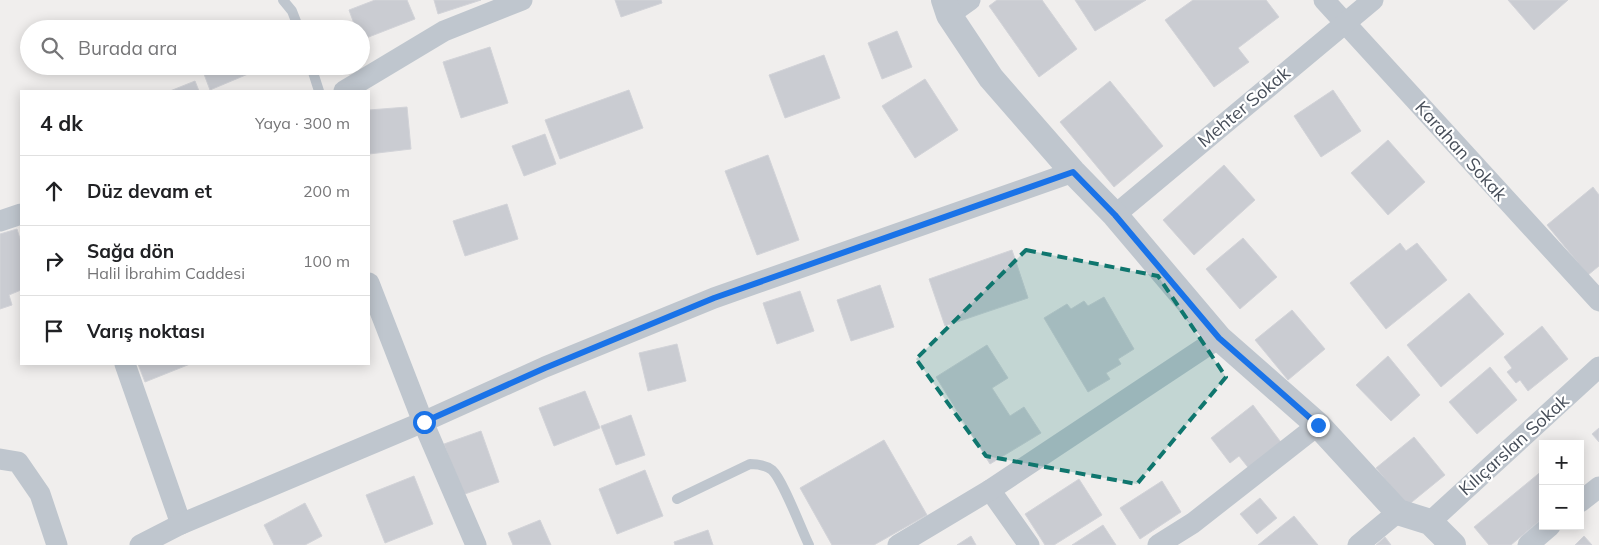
<!DOCTYPE html>
<html lang="tr">
<meta charset="utf-8">
<style>
body{margin:0;font-family:Mulish,sans-serif;background:#f2f2f2;color:#202124}
.controls{position:absolute;right:15px;bottom:15px;display:grid;overflow:hidden;border-radius:0px;box-shadow:0 2px 12px #0003}
.controls button{width:45px;height:45px;display:grid;place-items:center;padding:0;border:0;border-bottom:1px solid #e0e0e0;background:#fff;color:#202124;font:25px sans-serif}
.stop{position:absolute;width:15px;height:15px;margin:-11px;border:4px solid #1a73e8;border-radius:50%;background:#fff}
.stop.end{background:#1a73e8;border-color:#fff;box-shadow:0 1px 5px #0008}
.list{margin:0;padding:0;list-style:none}
h2{display:flex;justify-content:space-between;align-items:center;height:65px;margin:0;padding:0 20px;font-size:21px}
h2 small{font-size:16px;font-weight:400;color:#757577}
.list li{display:grid;grid-template-columns:32px 1fr auto;gap:15px;align-items:center;box-sizing:border-box;height:70px;padding:0 20px;border-top:1px solid #e0e0e0}
.list b{display:block;font-size:19px;white-space:nowrap}
.list p{margin:0;font-size:16px;white-space:nowrap;color:#757577}
.list em{font-size:16px;font-style:normal;color:#757577}
.icon{flex:none;width:28px;height:28px;fill:none;stroke:currentColor;stroke-width:2;stroke-linecap:round;stroke-linejoin:round}
.map{position:relative;flex:none;width:1599px;height:545px;overflow:hidden}
.search{position:absolute;background:#fff;box-shadow:0 2px 12px #0003;left:20px;top:20px;width:350px;height:55px;display:flex;align-items:center;gap:12px;box-sizing:border-box;padding:0 18px;border-radius:28px;color:#757577;font-size:19px}
.panel{position:absolute;background:#fff;box-shadow:0 2px 12px #0003;left:20px;top:90px;width:350px;height:275px;border-radius:0px}
.map>svg:first-child{display:block}
</style>
<div class="map">
<svg width="1599" height="545" viewBox="0 0 1599 545">
<rect width="100%" height="100%" fill="#f0eeed"/>
<g fill="#caccd2" stroke="#d2d3d8">
<polygon points="375,0 407,0 415,19 361,40 361,29 356,29 349,10"/>
<polygon points="434,0 481,0 438,14"/>
<polygon points="615,0 661,0 662,3 621,17"/>
<polygon points="997,0 1042,0 1077,49 1039,77 989,6"/>
<polygon points="1075,0 1146,0 1095,31"/>
<polygon points="1193,0 1266,0 1279,17 1238,48 1249,62 1214,87 1165,20"/>
<polygon points="1508,0 1568,0 1534,30"/>
<polygon points="897,31 912,67 882,79 868,43"/>
<polygon points="490,47 508,103 461,118 443,62"/>
<polygon points="824,55 840,98 785,118 769,75"/>
<polygon points="201,66 245,66 248,74 210,90"/>
<polygon points="925,79 958,130 915,158 882,106"/>
<polygon points="195,81 199,91 170,91"/>
<polygon points="1110,81 1163,146 1114,187 1060,122"/>
<polygon points="629,90 643,128 560,159 545,120"/>
<polygon points="1333,90 1361,131 1321,157 1294,116"/>
<polygon points="407,107 411,149 369,154 369,110"/>
<polygon points="545,134 556,164 524,176 512,146"/>
<polygon points="1388,140 1425,182 1388,215 1351,173"/>
<polygon points="768,155 799,240 757,255 725,171"/>
<polygon points="1224,165 1255,200 1194,255 1163,220"/>
<polygon points="1593,187 1599,195 1599,266 1588,275 1547,225"/>
<polygon points="507,204 518,239 465,256 453,221"/>
<polygon points="17,229 21,242 21,290 9,295 12,305 0,309 0,234"/>
<polygon points="1243,238 1277,277 1240,309 1206,269"/>
<polygon points="1400,243 1406,251 1417,243 1447,280 1386,329 1350,283"/>
<polygon points="1012,250 1028,298 945,326 929,279"/>
<polygon points="880,285 894,327 851,341 837,300"/>
<polygon points="800,291 814,331 777,344 763,303"/>
<polygon points="1469,293 1504,334 1441,387 1407,345"/>
<polygon points="1104,297 1134,349 1118,359 1121,364 1106,373 1110,379 1088,392 1044,318 1067,304 1071,309 1084,301 1088,306"/>
<polygon points="1292,310 1325,349 1288,380 1255,340"/>
<polygon points="1542,326 1568,359 1528,391 1520,380 1516,383 1507,372 1512,368 1504,357"/>
<polygon points="677,344 686,381 648,391 639,353"/>
<polygon points="987,345 1008,378 992,388 1010,416 1024,407 1041,433 990,464 936,377"/>
<polygon points="1388,356 1420,395 1391,421 1356,385"/>
<polygon points="138,364 190,364 145,382"/>
<polygon points="1490,367 1517,400 1477,434 1449,402"/>
<polygon points="585,391 600,428 554,446 539,408"/>
<polygon points="1253,405 1283,445 1251,471 1239,456 1230,463 1211,438"/>
<polygon points="631,415 645,455 616,465 601,426"/>
<polygon points="1599,428 1599,442 1592,434"/>
<polygon points="481,431 499,482 462,495 444,444"/>
<polygon points="1414,437 1445,475 1407,506 1376,468"/>
<polygon points="884,440 927,515 874,545 832,545 800,488"/>
<polygon points="645,470 663,516 617,534 599,489"/>
<polygon points="1543,470 1543,518 1511,545 1489,545 1474,527"/>
<polygon points="414,476 433,524 385,543 366,495"/>
<polygon points="1079,479 1102,515 1054,545 1045,545 1025,514"/>
<polygon points="1162,481 1181,512 1140,539 1120,508"/>
<polygon points="1260,498 1277,518 1257,534 1240,514"/>
<polygon points="305,503 322,536 305,545 274,545 264,525"/>
<polygon points="1294,516 1318,545 1258,545"/>
<polygon points="540,520 551,545 513,545 508,533"/>
<polygon points="1103,525 1116,545 1072,545"/>
<polygon points="708,530 713,545 675,545 674,542"/>
<polygon points="971,536 976,545 957,545"/>
<polygon points="1584,536 1592,545 1575,545"/>
<polygon points="1385,537 1391,545 1376,545"/>
</g>
<g fill="none" stroke-linecap="round" stroke-linejoin="round">
<g stroke="#bfc6ce" stroke-width="10">
<polyline points="283,0 292,11 299,29"/>
<polyline points="311,66 319,91"/>
<path d="M677 499 750 464C758 464 765 465 772 470 783 480 801 529 809 545"/>
</g>
<g stroke="#bfc6ce" stroke-width="21">
<polyline points="1324,0 1599,301"/>
<polyline points="949,15 970,0"/>
<polyline points="344,91 444,31 522,0"/>
<polyline points="1115,215 1373,0"/>
<polyline points="0,221 21,214"/>
<polyline points="369,283 423,422 476,545"/>
<polyline points="125,364 181,524"/>
<polyline points="0,459 18,462 40,494 57,545"/>
<polyline points="990,490 1029,545"/>
<polyline points="1580,502 1599,487"/>
<polyline points="1430,522 1599,367"/>
<polyline points="140,545 181,524 423,422 545,367 714,298 1073,172"/>
<polyline points="898,545 990,490 1219,338"/>
<polyline points="1158,545 1193,523 1318,425"/>
<polyline points="1358,545 1398,512"/>
<polyline points="1528,545 1550,526"/>
</g>
<polyline stroke="#bfc6ce" stroke-width="26" points="944,0 949,15 991,78 1073,172 1115,215 1219,338 1318,425 1398,512 1430,522 1453,545"/>
</g>
<g fill="none" stroke-linecap="round" stroke-linejoin="round">
<polyline stroke="#1a73e8" stroke-width="6" points="424,422 545,368 714,298 1073,172 1115,215 1219,338 1318,425"/>
</g>
<path fill="#0f766e" fill-opacity="0.2" stroke="#0f766e" stroke-width="4" stroke-dasharray="10 6" stroke-linejoin="round" d="M1026 250 1158 276 1226 377 1137 484 986 456 916 359Z"/>
<g text-anchor="middle" stroke-width="4.5" stroke-linejoin="round" paint-order="stroke">
<g font-size="18" fill="#474e59" stroke="#fff">
<text transform="translate(1244 107) rotate(-40)" y="6">Mehter Sokak</text>
<text transform="translate(1461 151) rotate(48)" y="6">Karahan Sokak</text>
<text transform="translate(1514 445) rotate(-42)" y="6">Kılıçarslan Sokak</text>
</g>
</g>
</svg>
<div class="controls">
<button>+</button>
<button>−</button>
</div>
<div class="stop" style="left:424px;top:422px"></div>
<div class="stop end" style="left:1318px;top:425px"></div>
<div class="search"><svg class="icon" aria-label="search" viewBox="0 0 24 24"><circle cx="10" cy="10" r="6"/><path d="M15 15l6 6"/></svg>Burada ara</div>
<section class="panel">
<h2>4 dk<small>Yaya · 300 m</small></h2>
<ul class="list">
<li><svg class="icon" aria-label="ahead" viewBox="0 0 24 24"><path d="M12 20V5M6 11l6-6 6 6"/></svg><div><b>Düz devam et</b></div><em>200 m</em></li>
<li><svg class="icon" aria-label="right" viewBox="0 0 24 24"><path d="M7 20v-9h11M14 6l5 5-5 5"/></svg><div><b>Sağa dön</b><p>Halil İbrahim Caddesi</p></div><em>100 m</em></li>
<li><svg class="icon" aria-label="arrive" viewBox="0 0 24 24"><path d="M6 21V4h12l-3 4 3 4H6"/></svg><div><b>Varış noktası</b></div></li>
</ul>
</section>
</div>
